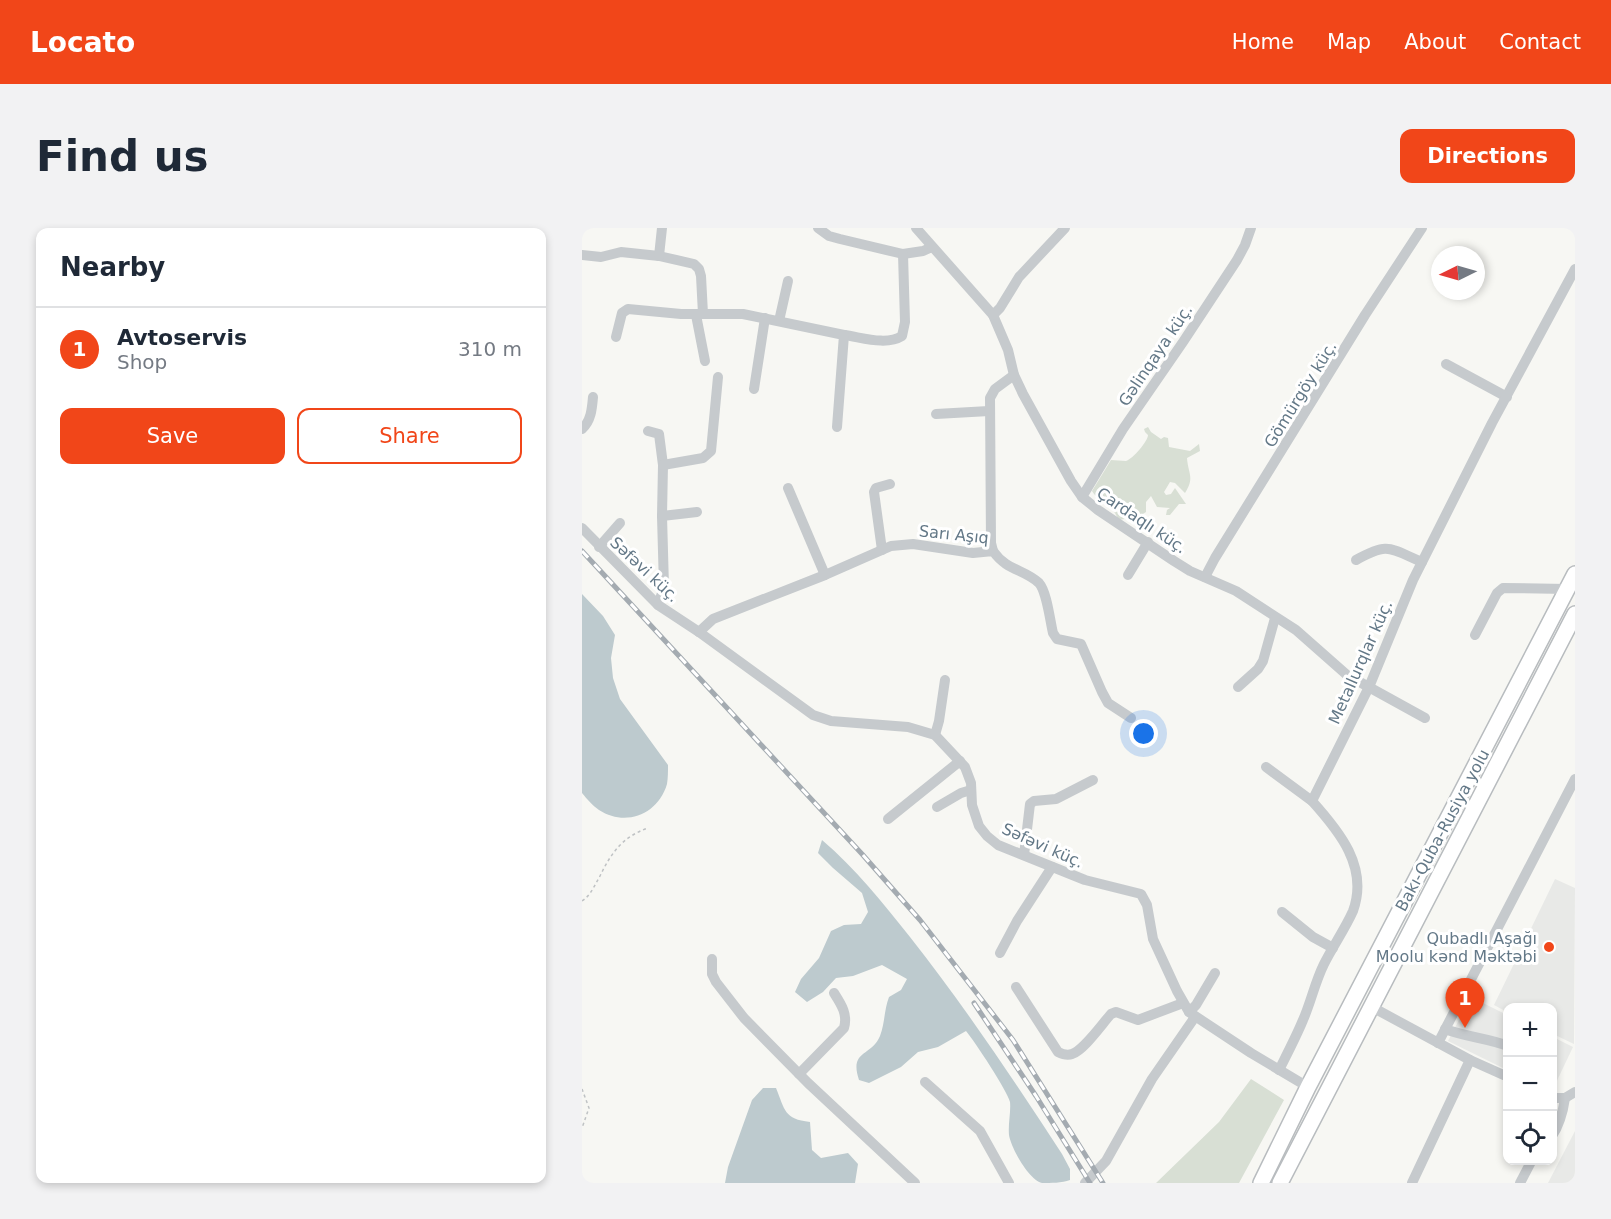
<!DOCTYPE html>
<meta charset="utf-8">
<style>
body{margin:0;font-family:"DejaVu Sans",sans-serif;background:#f2f2f3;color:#1f2937}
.controls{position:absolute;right:18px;bottom:18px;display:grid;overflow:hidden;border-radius:12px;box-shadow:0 3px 9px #0003}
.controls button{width:54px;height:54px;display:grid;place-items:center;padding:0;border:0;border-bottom:2px solid #e0e1e3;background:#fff;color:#1f2937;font:30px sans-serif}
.compass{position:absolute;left:849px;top:18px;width:54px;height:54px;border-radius:50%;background:#fff;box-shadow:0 3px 9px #0003;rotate:265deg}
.you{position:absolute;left:562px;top:506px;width:21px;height:21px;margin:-15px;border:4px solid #fff;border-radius:50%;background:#1a73e8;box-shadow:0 0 0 9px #1a73e833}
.badge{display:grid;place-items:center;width:39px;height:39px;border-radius:50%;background:#f14619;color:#fff;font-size:20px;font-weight:700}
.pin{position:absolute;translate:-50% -50px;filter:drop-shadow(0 2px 3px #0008)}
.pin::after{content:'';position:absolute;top:32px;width:21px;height:18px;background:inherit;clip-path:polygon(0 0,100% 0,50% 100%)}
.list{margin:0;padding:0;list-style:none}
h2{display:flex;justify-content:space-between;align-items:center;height:78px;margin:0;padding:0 24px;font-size:26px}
h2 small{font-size:20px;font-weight:400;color:#747a83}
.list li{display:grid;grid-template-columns:39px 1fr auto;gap:18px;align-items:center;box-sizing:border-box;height:84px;padding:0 24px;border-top:2px solid #e0e1e3}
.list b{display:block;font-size:22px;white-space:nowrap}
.list p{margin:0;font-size:20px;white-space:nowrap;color:#747a83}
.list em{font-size:20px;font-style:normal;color:#747a83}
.actions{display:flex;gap:12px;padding:18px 24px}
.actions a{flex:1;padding:14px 0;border:2px solid #f14619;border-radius:12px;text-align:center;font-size:21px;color:#f14619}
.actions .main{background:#f14619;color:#fff}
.icon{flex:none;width:33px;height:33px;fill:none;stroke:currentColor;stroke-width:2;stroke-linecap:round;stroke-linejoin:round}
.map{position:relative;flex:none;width:993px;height:955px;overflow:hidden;border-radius:12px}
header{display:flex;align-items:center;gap:36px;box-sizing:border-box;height:84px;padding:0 30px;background:#f14619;color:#fff}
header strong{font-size:28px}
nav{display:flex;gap:33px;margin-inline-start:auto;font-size:21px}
.intro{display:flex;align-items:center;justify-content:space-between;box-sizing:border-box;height:144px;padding:0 36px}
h1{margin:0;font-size:42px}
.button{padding:15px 27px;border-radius:12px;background:#f14619;color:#fff;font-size:21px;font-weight:700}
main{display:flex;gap:36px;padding:0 36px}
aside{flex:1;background:#fff;border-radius:12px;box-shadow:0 3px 9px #0003}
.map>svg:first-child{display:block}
</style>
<header>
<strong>Locato</strong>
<nav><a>Home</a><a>Map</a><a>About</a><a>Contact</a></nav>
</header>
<div class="intro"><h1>Find us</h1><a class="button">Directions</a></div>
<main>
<aside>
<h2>Nearby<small></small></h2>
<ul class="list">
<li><span class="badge">1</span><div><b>Avtoservis</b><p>Shop</p></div><em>310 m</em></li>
</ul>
<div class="actions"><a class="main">Save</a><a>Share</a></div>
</aside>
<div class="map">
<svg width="993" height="955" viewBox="0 0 993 955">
<rect width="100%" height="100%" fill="#f7f7f3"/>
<g fill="#e8e9e7">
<polygon points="973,651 993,660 992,816 971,806 970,780 926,780 925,784 912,777"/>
<polygon points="889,769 925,787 925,842 866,813"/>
<polygon points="971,809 991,819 971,861"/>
<polygon points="993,903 993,955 966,955"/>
</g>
<g fill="#d8dfd4">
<path d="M566 199 569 204 579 211 582 209 586 210 587 219 608 223 617 216 618 223 605 230C606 246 613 249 603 265L593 255 588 254 582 264 584 267 589 266 593 260 604 276H597L588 287H584L585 282 588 280 575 279 569 268 564 274V284L556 289 536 292C533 278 517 275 510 263L529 232C533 232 540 233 544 233 551 231 566 213 566 207L563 204 562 201Z"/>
<polygon points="669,851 702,872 657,955 574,955 637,894"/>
</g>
<g fill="#bdcace">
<path d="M0 366 21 388 33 407 29 430 31 450 38 471 86 537C86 543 86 550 85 556 76 587 43 599 17 582 11 578 5 571 0 565Z"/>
<path d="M240 612C273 640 301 675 328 709 383 779 432 852 480 926L488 941V952C480 955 469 955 460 955 447 952 429 920 427 907 426 896 429 884 428 874 425 862 393 814 384 803L356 819 336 824 319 839 287 855 277 852C267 822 289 829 298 808 303 795 302 782 307 769L319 762 325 751 300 737 271 748 254 750 241 764 225 774 213 764 219 751 237 730 249 703 262 697 279 696 286 684 280 665 251 640 236 625Z"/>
<path d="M181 860H194C203 882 202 891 228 894L230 922 239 930 266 925 276 936 273 955H143L146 939 170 872Z"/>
</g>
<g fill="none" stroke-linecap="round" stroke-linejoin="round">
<defs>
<g id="highway">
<polyline points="679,955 726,859 993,346"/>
<polyline points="698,955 993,386"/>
</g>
</defs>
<use href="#highway" stroke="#b8bcbf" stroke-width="18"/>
<g stroke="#bfc2c4" stroke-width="1.5" stroke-dasharray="3 3" stroke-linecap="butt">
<path d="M0 673C9 667 12 658 17 650 29 625 40 609 66 600"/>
<polyline points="0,861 7,880 0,900"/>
</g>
<g stroke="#c6cacd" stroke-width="10">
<polyline points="236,0 247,8 258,11 321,26 341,23 350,19"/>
<polyline points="334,0 411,87 426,122 432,147 441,166 489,253 500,269 516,282 592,333 608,343 654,363 714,402 765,447 843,490"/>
<polyline points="0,27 19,29 39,24 77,28 112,36 117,41 119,48 121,86"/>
<polyline points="77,28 80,0"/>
<polyline points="114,87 123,133"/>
<polyline points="411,87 418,80 437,49 483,0"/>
<polyline points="197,93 206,53"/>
<path d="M262 107C279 109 304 118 320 108L323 94 321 26"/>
<polyline points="34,109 40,85 46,81 99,86 161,86 262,107 255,199"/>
<polyline points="864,136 925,169"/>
<polyline points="172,161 183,90"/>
<polyline points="354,186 407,183"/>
<path d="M0 201C9 193 10 181 11 169"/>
<polyline points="66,203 77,206 81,237 80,288 82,359 76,377"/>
<polyline points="81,237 121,230 129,223 136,149"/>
<polyline points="206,260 243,347"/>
<polyline points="500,269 541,201 601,114 655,32 663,17 669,0"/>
<polyline points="80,288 115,284"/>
<polyline points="0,300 76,377 117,404 231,487 249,493 326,499 353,507 383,539 389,555 390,577 397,598 405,608 416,617 503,652 559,666 565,677 571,711 595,763 607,784 669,825 726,859"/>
<polyline points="17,319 38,295"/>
<polyline points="300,322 292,264 294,260 308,256"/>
<polyline points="411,323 409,315 408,170 413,161 432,147"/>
<path d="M774 332C807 314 807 320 840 334"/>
<polyline points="546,347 566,314"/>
<polyline points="623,349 633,330 783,87 840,0"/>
<path d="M117 404 131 391 243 347 309 318 331 316 391 325 411 323C425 343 442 341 457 355 465 364 468 393 471 405L475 411 499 416 520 464 526 475 549 490"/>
<polyline points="893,407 915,365 921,360 985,361"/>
<polyline points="656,459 676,441 681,433 693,390"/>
<polyline points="353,507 357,493 363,452"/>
<polyline points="684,539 730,573"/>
<polyline points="355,579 379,565 389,562"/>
<polyline points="306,591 378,533"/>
<polyline points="442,627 448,576 452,573 474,571 511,552"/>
<polyline points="700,684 731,709 751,720"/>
<polyline points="418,725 435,693 470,639"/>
<polyline points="130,731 130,746 134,754 162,790 226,855 333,955"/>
<path d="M434 759 476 824C480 826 485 828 490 826 502 822 520 796 529 786L534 784 556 792 601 775"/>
<polyline points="788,778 888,832 926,849"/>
<polyline points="607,784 614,777 633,745"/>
<path d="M863 801C884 809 905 810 926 818"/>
<polyline points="856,815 993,551"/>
<path d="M697 842C705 826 714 809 721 792 729 774 733 754 742 736 751 718 763 701 771 683 787 639 757 603 730 573L787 459 831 352 910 195 993 41"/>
<path d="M217 846 262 800C266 786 259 776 252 765"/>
<polyline points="343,854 398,903 427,955"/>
<polyline points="970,870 983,870 993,864"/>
<path d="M970 908C978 896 981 884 983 870"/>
<polyline points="503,955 524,933 570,851 613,789"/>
<polyline points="830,955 888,832"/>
<polyline points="938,955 950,932"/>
</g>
<use href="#highway" stroke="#fff" stroke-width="15"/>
<defs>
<g id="rail">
<polyline points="0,323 280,626 338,692 431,812 521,955"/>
<polyline points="392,775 454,868 508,955"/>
</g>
</defs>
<use href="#rail" stroke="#a4abb1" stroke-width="5"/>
<use href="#rail" stroke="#fff" stroke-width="3" stroke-dasharray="9" stroke-linecap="butt"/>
</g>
<circle fill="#f14619" stroke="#fff" stroke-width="2" cx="967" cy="719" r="6"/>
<g text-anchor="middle" stroke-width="6" stroke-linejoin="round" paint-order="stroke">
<g font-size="16" fill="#637887" stroke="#fff">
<text transform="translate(573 127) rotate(-56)" y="6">Gəlinqaya küç.</text>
<text transform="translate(718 166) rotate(-58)" y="6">Gömürgöy küç.</text>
<text transform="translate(560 292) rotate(34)" y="6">Çardaqlı küç.</text>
<text transform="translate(372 306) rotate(6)" y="6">Sarı Aşıq</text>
<text transform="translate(63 341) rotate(43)" y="6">Səfəvi küç.</text>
<text transform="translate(778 434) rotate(-66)" y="6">Metallurqlar küç.</text>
<text transform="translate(860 602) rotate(-62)" y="6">Bakı-Quba-Rusiya yolu</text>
<text transform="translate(461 617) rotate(24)" y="6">Səfəvi küç.</text>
</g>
<g font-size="16" fill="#637887" stroke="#fff" text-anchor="end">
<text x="955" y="716">Qubadlı Aşağı<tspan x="955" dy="18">Moolu kənd Məktəbi</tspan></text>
</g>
</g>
</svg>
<div class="controls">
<button>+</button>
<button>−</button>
<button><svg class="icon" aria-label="locate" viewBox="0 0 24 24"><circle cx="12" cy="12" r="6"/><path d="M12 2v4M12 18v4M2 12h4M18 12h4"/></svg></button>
</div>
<svg class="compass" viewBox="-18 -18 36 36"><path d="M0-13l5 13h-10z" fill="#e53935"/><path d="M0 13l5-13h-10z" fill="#747a83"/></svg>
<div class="you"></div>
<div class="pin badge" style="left:883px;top:800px">1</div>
</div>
</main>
